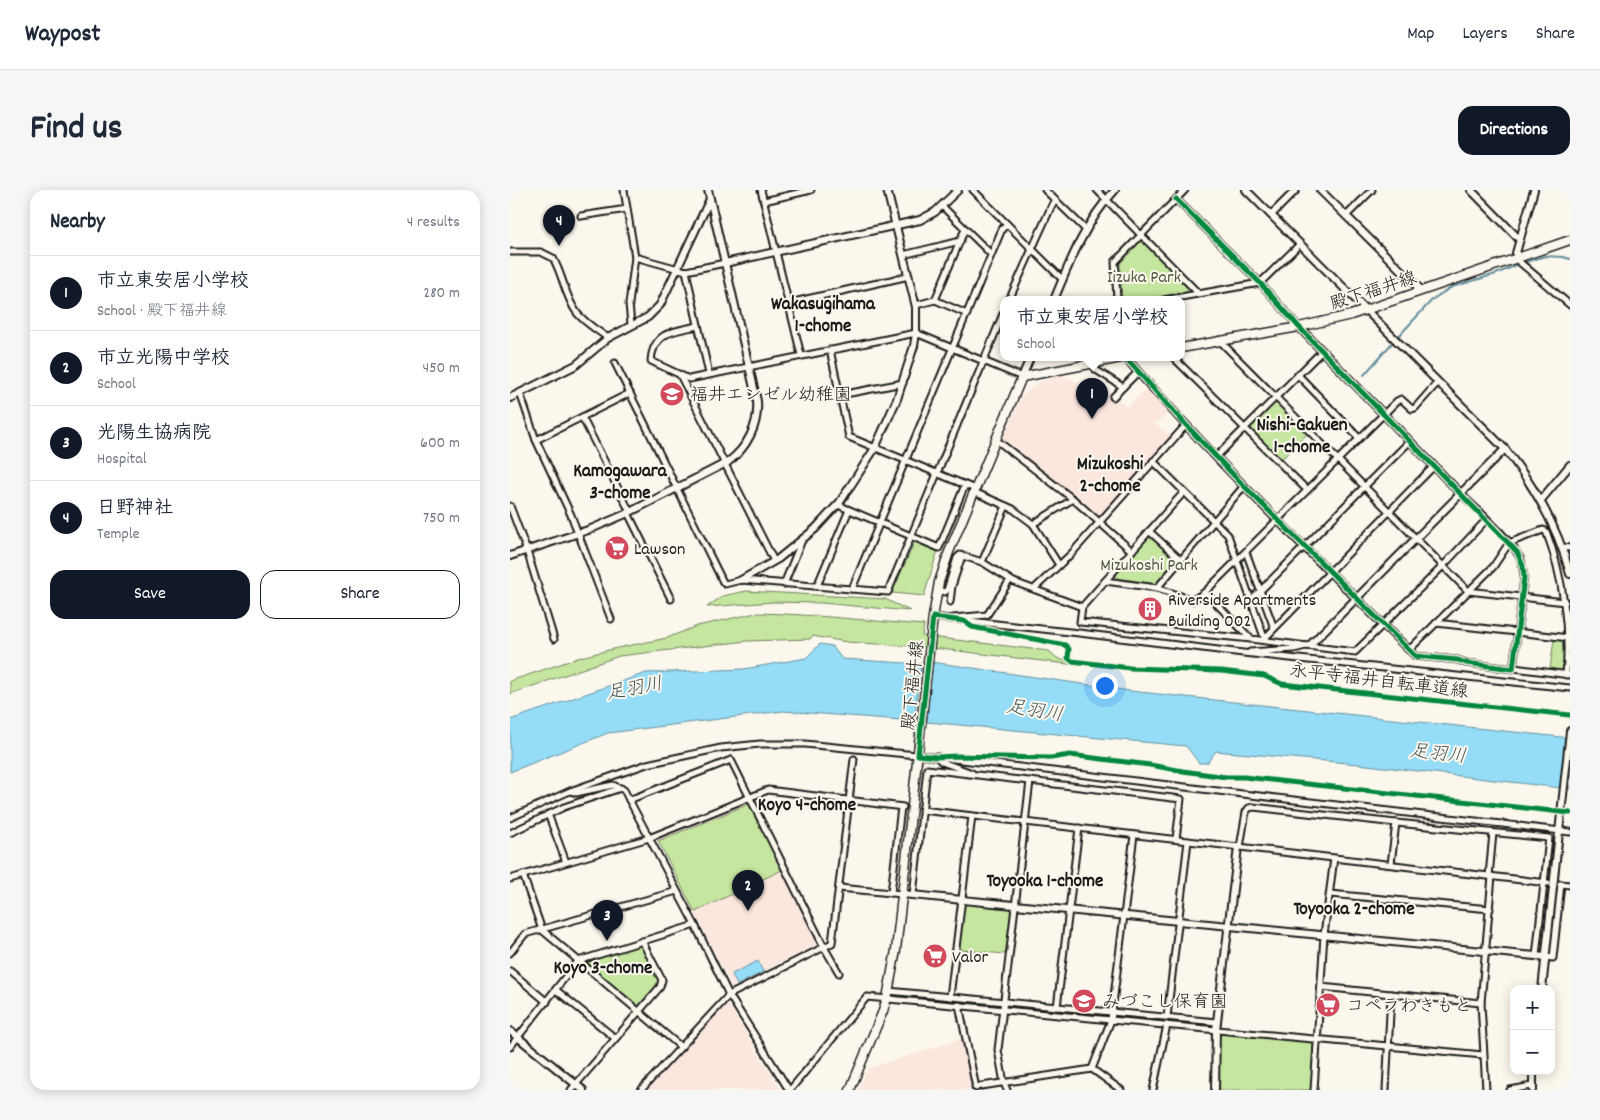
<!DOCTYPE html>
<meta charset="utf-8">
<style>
body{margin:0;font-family:Dekko,"Klee One",sans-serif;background:#f6f6f7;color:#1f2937}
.controls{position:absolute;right:15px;bottom:15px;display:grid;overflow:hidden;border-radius:10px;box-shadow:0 2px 12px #0003}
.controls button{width:45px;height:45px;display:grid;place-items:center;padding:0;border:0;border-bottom:1px solid #e0e1e3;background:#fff;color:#1f2937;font:25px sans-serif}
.you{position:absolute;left:594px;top:495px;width:18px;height:18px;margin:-12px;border:4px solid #fff;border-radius:50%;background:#1a73e8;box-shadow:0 0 0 8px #1a73e833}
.badge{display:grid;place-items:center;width:32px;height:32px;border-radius:50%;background:#111827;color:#fff;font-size:16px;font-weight:700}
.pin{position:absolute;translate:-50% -41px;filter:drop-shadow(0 1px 2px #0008)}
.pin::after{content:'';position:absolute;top:26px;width:18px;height:15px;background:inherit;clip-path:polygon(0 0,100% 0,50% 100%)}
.popup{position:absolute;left:490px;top:106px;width:185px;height:65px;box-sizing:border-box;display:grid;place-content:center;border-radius:10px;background:#fff;filter:drop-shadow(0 1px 4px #0005);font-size:16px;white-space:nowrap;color:#747a83}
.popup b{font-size:19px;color:#1f2937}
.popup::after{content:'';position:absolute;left:50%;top:100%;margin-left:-10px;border:10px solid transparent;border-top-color:#fff}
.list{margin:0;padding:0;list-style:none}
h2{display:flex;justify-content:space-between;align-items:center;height:65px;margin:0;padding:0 20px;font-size:21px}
h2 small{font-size:16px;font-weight:400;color:#747a83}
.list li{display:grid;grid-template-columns:32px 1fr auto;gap:15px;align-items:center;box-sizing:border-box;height:75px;padding:0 20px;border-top:1px solid #e0e1e3}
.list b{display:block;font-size:19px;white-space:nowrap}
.list p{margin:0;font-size:16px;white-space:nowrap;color:#747a83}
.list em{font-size:16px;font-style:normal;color:#747a83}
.actions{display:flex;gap:10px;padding:15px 20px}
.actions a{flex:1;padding:11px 0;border:1px solid #111827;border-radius:15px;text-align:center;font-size:18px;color:#111827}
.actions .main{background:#111827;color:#fff}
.map{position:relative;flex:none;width:1060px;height:900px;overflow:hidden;border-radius:15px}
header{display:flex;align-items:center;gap:30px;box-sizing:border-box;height:70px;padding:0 25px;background:#fff;border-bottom:1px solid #e0e1e3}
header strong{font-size:24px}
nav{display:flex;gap:28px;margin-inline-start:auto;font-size:18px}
.intro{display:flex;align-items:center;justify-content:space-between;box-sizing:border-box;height:120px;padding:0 30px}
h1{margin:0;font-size:35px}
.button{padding:12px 22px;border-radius:15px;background:#111827;color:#fff;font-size:18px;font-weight:700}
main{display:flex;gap:30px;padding:0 30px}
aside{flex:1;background:#fff;border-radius:15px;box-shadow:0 2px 12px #0003}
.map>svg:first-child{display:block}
</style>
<header>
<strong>Waypost</strong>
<nav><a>Map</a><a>Layers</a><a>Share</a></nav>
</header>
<div class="intro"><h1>Find us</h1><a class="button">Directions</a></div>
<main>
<aside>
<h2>Nearby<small>4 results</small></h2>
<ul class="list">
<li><span class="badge">1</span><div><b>市立東安居小学校</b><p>School · 殿下福井線</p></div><em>280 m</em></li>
<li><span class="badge">2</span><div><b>市立光陽中学校</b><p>School</p></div><em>450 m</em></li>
<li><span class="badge">3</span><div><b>光陽生協病院</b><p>Hospital</p></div><em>600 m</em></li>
<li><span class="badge">4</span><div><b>日野神社</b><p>Temple</p></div><em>750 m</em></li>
</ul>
<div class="actions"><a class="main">Save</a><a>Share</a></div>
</aside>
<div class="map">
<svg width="1060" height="900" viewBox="0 0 1060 900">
<rect width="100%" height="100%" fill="#fbf7ec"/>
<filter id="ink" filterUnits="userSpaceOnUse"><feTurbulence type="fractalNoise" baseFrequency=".02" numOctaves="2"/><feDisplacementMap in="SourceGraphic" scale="10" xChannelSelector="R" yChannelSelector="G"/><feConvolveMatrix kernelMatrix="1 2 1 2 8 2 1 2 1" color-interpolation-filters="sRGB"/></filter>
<g filter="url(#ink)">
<g fill="#fce7df">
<polygon points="551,185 606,208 617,217 637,198 660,222 645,234 662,246 591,327 588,327 495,253 493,249 511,207 528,193"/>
<polygon points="239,612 242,614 310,753 222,797 147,649"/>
<polygon points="215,814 219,815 271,900 136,900"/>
<polygon points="451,849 454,850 464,900 348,900 357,880 360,878"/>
</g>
<g fill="#c5e69f" stroke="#70815e">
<polygon points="631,50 681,101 632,110 612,110 610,72"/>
<polygon points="765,212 797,244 771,270 740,237"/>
<polygon points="639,345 667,369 646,394 607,388 606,383"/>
<polygon points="405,351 428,360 414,406 382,403"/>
<polygon points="236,401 375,409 400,421 311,413 263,412 197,417 213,406"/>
<path d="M246 423C302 424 358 431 414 435L412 446 539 461 547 468 566 475 414 457 337 452 302 446 300 449 237 451 109 466 0 504V491L71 467 107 458 157 448 187 436Z"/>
<polygon points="1044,449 1055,450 1054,481 1040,479"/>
<polygon points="239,614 272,680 185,722 148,651"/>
<polygon points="455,714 500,719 502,721 497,762 495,764 451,760 448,758 453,716"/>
<polygon points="128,755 131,757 148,790 147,795 128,816 125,815 77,772"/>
<polygon points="709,840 803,849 802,900 707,900"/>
</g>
<g fill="#95ddf7" stroke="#65909f">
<polygon points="310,454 322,456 332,469 411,474 404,531 273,521 98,543 0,582 0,530 136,483 234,479 296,468"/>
<polygon points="422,472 620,501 1060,548 1060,599 848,574 706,561 697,573 689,573 676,556 417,532"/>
<polygon points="248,771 253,782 227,795 222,784"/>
</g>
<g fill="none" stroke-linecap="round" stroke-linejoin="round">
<g stroke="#65909f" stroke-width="2">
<polyline points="887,148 923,109 942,97 986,84 1009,74 1035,66 1053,67 1060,69"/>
<polyline points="854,185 883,152"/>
</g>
<polyline stroke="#dad6cd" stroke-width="5" stroke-dasharray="5 2.5" stroke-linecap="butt" points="393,617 412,620"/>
<defs>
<g id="minor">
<polyline points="114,0 125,67 119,114 121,134"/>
<polyline points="251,0 291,165"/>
<polyline points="463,0 552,89"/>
<polyline points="535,0 576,40"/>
<polyline points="587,0 689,104"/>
<polyline points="666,9 750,93 789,137"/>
<polyline points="254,11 301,0"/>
<polyline points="432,16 481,64"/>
<polyline points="71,26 117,19"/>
<polyline points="836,26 862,0"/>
<path d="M0 62H31L43 68C53 85 55 107 67 123 75 133 87 140 98 148"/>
<polyline points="393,65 450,51"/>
<polyline points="125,67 176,81 215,73"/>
<polyline points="1006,69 1060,115"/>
<polyline points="176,81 199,184"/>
<polyline points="425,110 455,39"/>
<polyline points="499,110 542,15 546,11"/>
<polyline points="607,110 605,72 675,0"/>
<polyline points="654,110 750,93 790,54"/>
<polyline points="279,113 399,86"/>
<polyline points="406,115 425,110 457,124"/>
<path d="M188 136C165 141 143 141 141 171L179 189 406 143 512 187"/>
<polyline points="709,150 958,401 1055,412"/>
<polyline points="320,160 339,247 465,299"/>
<polyline points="664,168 797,300"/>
<polyline points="105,173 213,392 215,394 231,390 378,402 493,124"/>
<polyline points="585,173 586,180 613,197"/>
<polyline points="170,185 264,371"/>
<polyline points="788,185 849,248"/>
<polyline points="928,192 905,218 902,219 891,209 887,211 695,402 741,449 845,462 933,376 977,329"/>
<polyline points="10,203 26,250 61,325 101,429"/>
<polyline points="330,205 393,193"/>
<polyline points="603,207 628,182"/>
<polyline points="72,227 120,322"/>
<polyline points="485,249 563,309 622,361"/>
<polyline points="26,250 120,203"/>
<polyline points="706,267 812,161"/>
<polyline points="643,271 718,345 755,450"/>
<polyline points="464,302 503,319 523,334 549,375"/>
<polyline points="674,302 572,417 570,432 741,449"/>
<path d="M951 304C967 320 1000 348 1010 368 1013 374 1013 380 1014 387L1003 479 956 473 948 470 905 466 899 460 983 377 999 353 1033 340 1036 341C1053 386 1060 437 1056 485"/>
<polyline points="328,315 429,358 455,295"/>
<polyline points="0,316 17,361 44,449"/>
<polyline points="118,323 161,409"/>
<polyline points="523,334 563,309"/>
<polyline points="639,341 671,370"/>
<polyline points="1052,357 1060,358"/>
<polyline points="736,362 764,438"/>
<polyline points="472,372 496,316"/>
<polyline points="595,391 647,398 683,410 695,402"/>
<polyline points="274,394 292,350"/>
<polyline points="307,396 339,320"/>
<polyline points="647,398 734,296"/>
<polyline points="342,399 492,39 497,34"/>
<polyline points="524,399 562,363 676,235"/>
<polyline points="427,400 435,402 437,400 447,368 450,365 472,372 504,392 572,417"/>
<polyline points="741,410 900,251"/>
<polyline points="440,412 442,396 452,366"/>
<polyline points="423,427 569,443 733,463 1060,498"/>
<polyline points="443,428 477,425 500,390"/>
<polyline points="926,433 1059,448"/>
<polyline points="755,448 924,276"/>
<polyline points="740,462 784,459 796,456"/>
<polyline points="1004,478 1060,485"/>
<polyline points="427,567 432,572 462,583"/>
<polyline points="61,601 66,603 103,595 114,600 185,735 219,805 279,900"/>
<polyline points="119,610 221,570 314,757 329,783"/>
<polyline points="412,620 1038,693"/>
<polyline points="38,624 56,672"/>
<polyline points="0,628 60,601 137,574 211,558 250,554 295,554 427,567 741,605 1060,642"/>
<polyline points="0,643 54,617 111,598"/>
<polyline points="730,657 736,622 739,618 743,617 886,633 1039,648 1026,766"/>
<polyline points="881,674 886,633"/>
<polyline points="13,685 32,740 171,857"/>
<polyline points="979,686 983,643"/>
<polyline points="0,689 139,648 258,600 393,617"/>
<polyline points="1050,694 1060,695"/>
<polyline points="329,698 392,704"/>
<polyline points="381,703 391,617"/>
<polyline points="820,704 980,719"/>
<polyline points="403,705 417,579 671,609 666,649"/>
<polyline points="0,763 15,744 167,701"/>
<polyline points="1035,767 1043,768 1051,694"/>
<polyline points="0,781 37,812"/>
<polyline points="811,797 971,813"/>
<polyline points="46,800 105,848"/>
<polyline points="378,801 707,832"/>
<polyline points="440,807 462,626"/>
<polyline points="449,815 466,898"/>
<polyline points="547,817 569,638"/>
<polyline points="657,827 678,651"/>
<polyline points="0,857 68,771 185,735"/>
<polyline points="582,879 601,830 624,645"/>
<polyline points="465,897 582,879 611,900"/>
<polyline points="61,900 150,797 152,790 132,751"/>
<polyline points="131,900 219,805 322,753 344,569"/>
<polyline points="280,900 357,807 973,865"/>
<polyline points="497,900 494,893 488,860 520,591"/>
<polyline points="643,900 657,835"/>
<polyline points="804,900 814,745 824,668"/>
<polyline points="876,900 881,804"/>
<polyline points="976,900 971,813 982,686"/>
<polyline points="1000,900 1022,896"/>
</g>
<g id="tertiary">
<path d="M736 0 995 259C1025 297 1048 337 1060 384"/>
<polyline points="810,0 911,100"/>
<polyline points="961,0 1009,49"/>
<polyline points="761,25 786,0"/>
<polyline points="1006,69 1006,63 1024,0"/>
<polyline points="215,73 410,30 425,22 448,0"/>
<path d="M544 110C560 71 576 31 605 0"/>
<polyline points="789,137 951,304"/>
<path d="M616 168C704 270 802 365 899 460"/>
<polyline points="512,187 520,168"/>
<polyline points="0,208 66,175 98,148 138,127 150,115 200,9"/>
<polyline points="1031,310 1060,275"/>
<path d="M0 366 81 339 118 323 218 272C237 258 249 235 247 211L198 0"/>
<polyline points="231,390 268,369 305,339 330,312 365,258 387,209 404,156 406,143 406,117 377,0"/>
<polyline points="799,456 995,259"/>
<polyline points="392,704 1035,767"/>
<polyline points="1032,799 1060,541"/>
<polyline points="0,841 73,900"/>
<polyline points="705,900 706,840 728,657"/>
<polyline points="1023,900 1023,881"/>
</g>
<g id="secondary">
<polyline points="671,158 789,137 841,125 1060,50"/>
<polyline points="340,900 373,821 377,808 386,760 423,427 429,392 439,362 512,187 611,168"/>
</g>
</defs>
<use href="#minor" stroke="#1c1c1c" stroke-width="9"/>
<use href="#tertiary" stroke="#1c1c1c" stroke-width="10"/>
<use href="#secondary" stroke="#1c1c1c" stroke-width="11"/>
<use href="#minor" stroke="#fbf7ec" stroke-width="5"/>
<use href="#tertiary" stroke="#fbf7ec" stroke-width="6"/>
<use href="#secondary" stroke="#fbf7ec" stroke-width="8"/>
<defs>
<g id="cycleway">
<polyline points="616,168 676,235 734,296 905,466 948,470 956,473 1003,479 1014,387 1013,376 1007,362 789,137 750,93 666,9"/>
<polyline points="1060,525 772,494 754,486 711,481 620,478 562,471 558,468 559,459 555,455 462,437 454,431 423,427 408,565 427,567 446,566 541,568 560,565 640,575 673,581 716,587 734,587 1060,623"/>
</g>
</defs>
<use href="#cycleway" stroke="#fbf7ec" stroke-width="8"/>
<use href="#cycleway" stroke="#00873e" stroke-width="5"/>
</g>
</g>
<defs>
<symbol id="school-disc" viewBox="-11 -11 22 22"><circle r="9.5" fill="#d1495b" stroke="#fbf7ec"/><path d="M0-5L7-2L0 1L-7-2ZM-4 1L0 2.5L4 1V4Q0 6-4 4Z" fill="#fff"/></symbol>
<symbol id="supermarket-disc" viewBox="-11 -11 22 22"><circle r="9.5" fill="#d1495b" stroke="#fbf7ec"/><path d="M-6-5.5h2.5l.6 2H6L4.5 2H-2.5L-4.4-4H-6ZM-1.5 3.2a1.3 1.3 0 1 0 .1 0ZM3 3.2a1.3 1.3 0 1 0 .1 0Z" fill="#fff"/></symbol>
<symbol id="building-disc" viewBox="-11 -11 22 22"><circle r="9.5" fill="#d1495b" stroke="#fbf7ec"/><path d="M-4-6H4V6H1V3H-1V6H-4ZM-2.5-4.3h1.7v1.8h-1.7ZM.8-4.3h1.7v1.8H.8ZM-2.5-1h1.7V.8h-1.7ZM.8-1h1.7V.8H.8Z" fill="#fff"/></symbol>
</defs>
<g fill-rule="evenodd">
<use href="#school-disc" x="148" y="190" width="28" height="28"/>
<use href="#supermarket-disc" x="93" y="344" width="28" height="28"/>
<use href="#building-disc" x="626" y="405" width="28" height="28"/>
<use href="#supermarket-disc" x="411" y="752" width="28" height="28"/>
<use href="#school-disc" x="560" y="797" width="28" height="28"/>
<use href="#supermarket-disc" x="804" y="801" width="28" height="28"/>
</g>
<g text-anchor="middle" stroke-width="4" stroke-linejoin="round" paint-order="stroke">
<g font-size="18" fill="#4f5943" stroke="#fbf7ec">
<text x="634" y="92">Iizuka Park</text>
<text x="639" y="380">Mizukoshi Park</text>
</g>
<g font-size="18" fill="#1c1c1c" stroke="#fbf7ec">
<text transform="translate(863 100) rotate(-18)" y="6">殿下福井線</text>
<text transform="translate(869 490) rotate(7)" y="6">永平寺福井自転車道線</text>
<text transform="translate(402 495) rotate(-84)" y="6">殿下福井線</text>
</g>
<g font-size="18" fill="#1c1c1c" stroke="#fbf7ec" text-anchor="start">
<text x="180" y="210">福井エンゼル幼稚園</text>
<text x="124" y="364">Lawson</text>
<text x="658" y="415">Riverside Apartments<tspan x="658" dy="21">Building 002</tspan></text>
<text x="442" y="772">Valor</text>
<text x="592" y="817">みづこし保育園</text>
<text x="836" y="821">コペラわきもと</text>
</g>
<g font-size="19" font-weight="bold" fill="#1c1c1c" stroke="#fbf7ec">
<text x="313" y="119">Wakasugihama<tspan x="313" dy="22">1-chome</tspan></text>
<text x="792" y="240">Nishi-Gakuen<tspan x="792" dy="22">1-chome</tspan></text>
<text x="600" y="279">Mizukoshi<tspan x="600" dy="22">2-chome</tspan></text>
<text x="110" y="286">Kamogawara<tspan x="110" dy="22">3-chome</tspan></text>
<text x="297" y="620">Koyo 4-chome</text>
<text x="535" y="696">Toyooka 1-chome</text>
<text x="844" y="724">Toyooka 2-chome</text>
<text x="93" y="783">Koyo 3-chome</text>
</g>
<g font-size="19" font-style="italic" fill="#40565e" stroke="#fbf7ec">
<text transform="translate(124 497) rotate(-11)" y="7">足羽川</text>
<text transform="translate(525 519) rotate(9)" y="7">足羽川</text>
<text transform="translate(928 562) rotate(6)" y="7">足羽川</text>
</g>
</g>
</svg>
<div class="controls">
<button>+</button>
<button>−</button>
</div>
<div class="you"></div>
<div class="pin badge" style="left:582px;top:229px">1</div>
<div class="popup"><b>市立東安居小学校</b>School</div>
<div class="pin badge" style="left:238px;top:721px">2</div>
<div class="pin badge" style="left:97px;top:751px">3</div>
<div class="pin badge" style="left:49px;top:56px">4</div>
</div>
</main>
